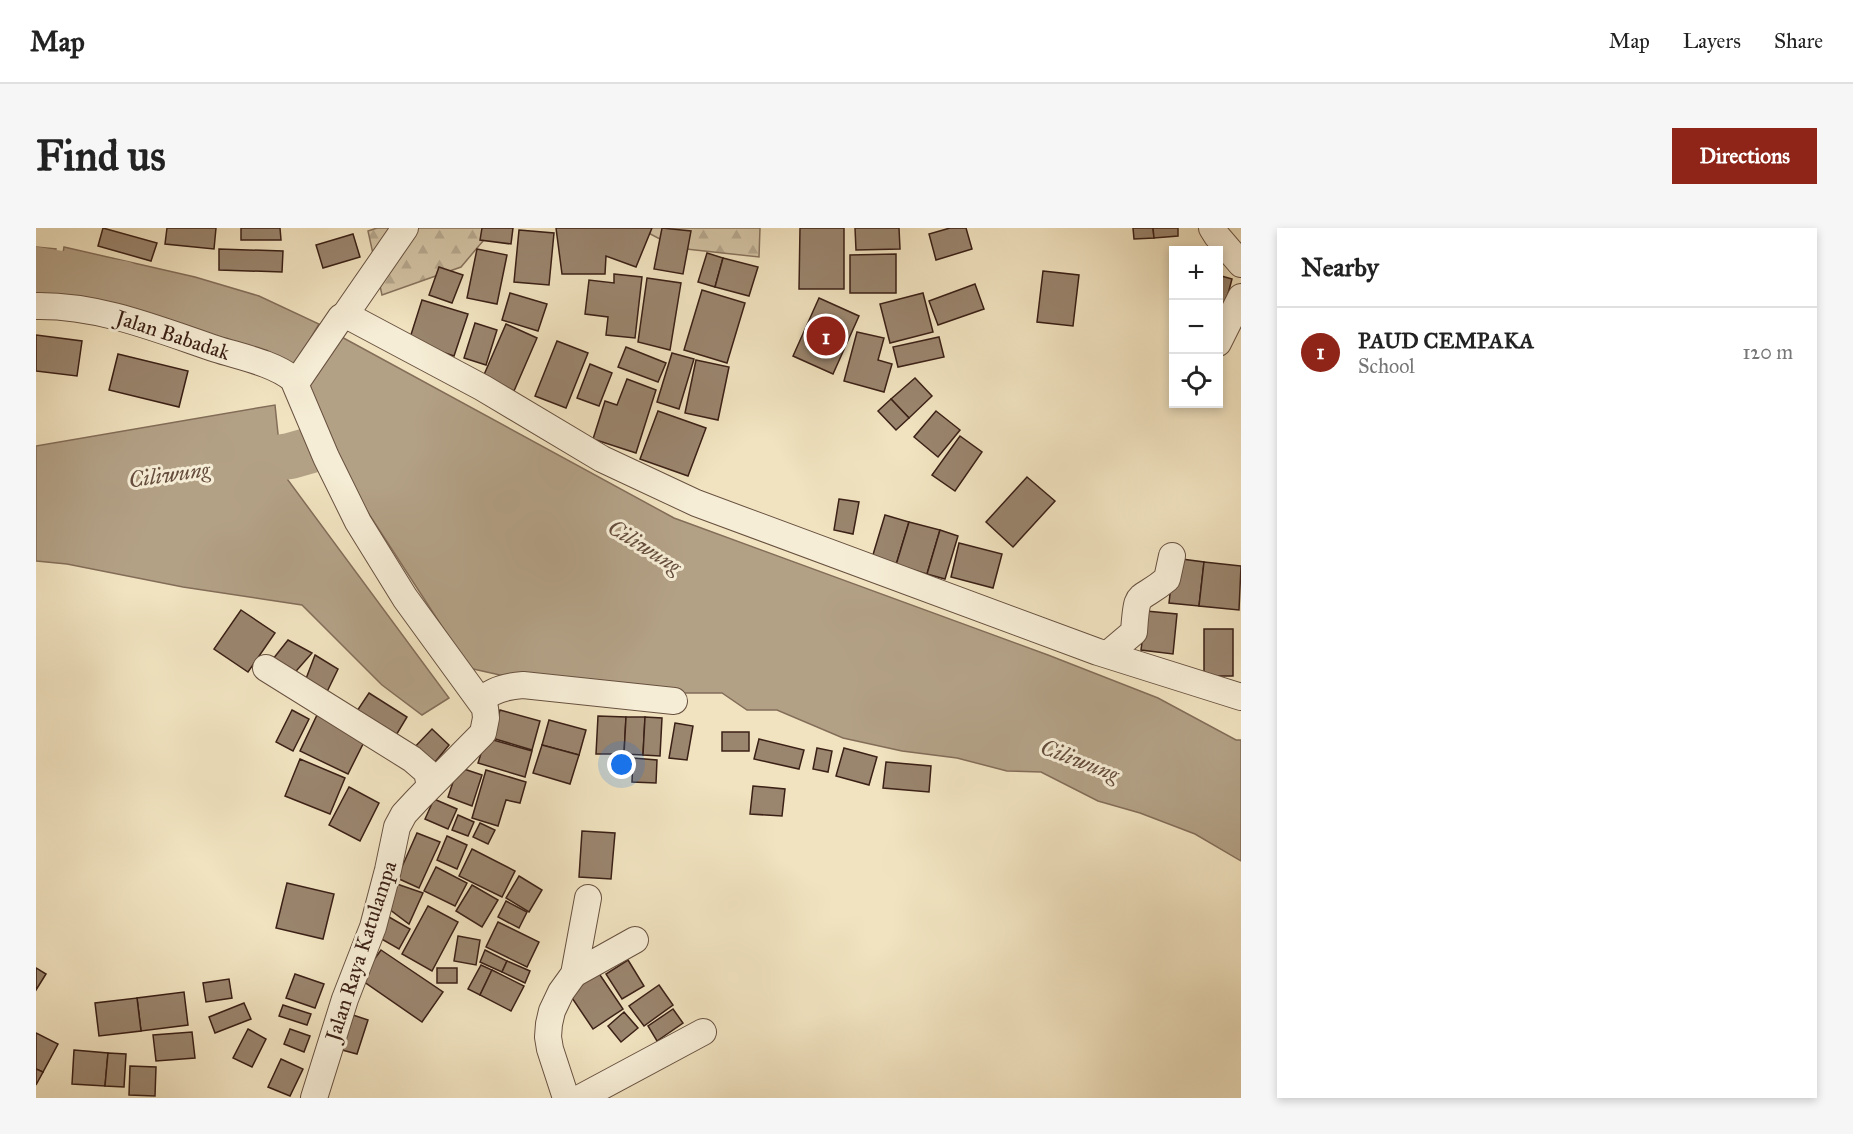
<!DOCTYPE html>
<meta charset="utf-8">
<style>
body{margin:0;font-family:"IM FELL Great Primer",serif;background:#f6f6f6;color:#222}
.controls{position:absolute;right:18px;top:18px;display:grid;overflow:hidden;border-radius:0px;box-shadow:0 3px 9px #0003}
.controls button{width:54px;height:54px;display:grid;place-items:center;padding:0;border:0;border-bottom:2px solid #e0e0e0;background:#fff;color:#222;font:30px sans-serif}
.you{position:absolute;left:586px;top:537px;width:21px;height:21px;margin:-15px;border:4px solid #fff;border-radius:50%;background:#1a73e8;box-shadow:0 0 0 9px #1a73e833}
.badge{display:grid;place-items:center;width:39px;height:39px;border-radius:50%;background:#8f2418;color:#fff;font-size:20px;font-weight:700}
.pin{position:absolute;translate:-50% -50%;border:3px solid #fff;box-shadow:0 2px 6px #0006}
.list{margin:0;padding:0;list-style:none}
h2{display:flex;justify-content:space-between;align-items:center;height:78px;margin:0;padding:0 24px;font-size:26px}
h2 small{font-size:20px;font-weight:400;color:#767676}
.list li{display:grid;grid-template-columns:39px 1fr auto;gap:18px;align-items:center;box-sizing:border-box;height:90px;padding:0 24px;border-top:2px solid #e0e0e0}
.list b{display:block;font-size:22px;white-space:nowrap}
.list p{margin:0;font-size:20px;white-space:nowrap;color:#767676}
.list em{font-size:20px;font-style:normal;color:#767676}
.icon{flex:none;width:33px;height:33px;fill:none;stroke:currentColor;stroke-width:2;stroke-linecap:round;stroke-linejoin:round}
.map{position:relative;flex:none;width:1205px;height:870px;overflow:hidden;border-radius:0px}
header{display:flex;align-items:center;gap:36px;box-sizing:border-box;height:84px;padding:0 30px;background:#fff;border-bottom:2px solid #e0e0e0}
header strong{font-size:28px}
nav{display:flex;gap:33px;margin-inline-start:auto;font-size:21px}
.intro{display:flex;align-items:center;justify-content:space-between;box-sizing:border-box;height:144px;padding:0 36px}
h1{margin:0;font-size:42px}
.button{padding:15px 27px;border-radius:0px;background:#8f2418;color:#fff;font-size:21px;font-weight:700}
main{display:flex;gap:36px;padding:0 36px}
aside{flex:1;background:#fff;border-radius:0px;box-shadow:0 3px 9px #0003}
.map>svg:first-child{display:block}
</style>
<header>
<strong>Map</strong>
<nav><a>Map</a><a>Layers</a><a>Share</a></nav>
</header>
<div class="intro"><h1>Find us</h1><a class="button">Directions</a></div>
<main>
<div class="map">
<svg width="1205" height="870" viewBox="0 0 1205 870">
<defs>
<pattern id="forest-firs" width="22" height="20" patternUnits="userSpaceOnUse" patternTransform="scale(1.5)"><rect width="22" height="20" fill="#d2c2a3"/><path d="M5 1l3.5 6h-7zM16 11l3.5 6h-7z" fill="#b5a68c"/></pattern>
</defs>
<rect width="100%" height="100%" fill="#f1e3c0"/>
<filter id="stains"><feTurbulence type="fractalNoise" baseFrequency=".00333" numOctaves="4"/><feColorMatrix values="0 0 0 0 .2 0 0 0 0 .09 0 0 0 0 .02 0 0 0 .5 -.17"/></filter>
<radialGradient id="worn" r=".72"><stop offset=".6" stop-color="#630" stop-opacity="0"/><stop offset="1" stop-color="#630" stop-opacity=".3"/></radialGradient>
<g fill="url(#forest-firs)" stroke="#86715c" stroke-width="1.5">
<polygon points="341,0 458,0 425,39 346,67 332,3"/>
<polygon points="603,0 724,0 723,29 641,20"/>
</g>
<g fill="#b3a186" stroke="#836d59" stroke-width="1.5">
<polygon points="0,19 20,21 11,65 0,65"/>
<polygon points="28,19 159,49 223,68 283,96 256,142 20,67"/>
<polygon points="302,107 638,290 1012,427 1122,470 1200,512 1205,512 1205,633 1159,606 1104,585 1062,573 1005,544 971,543 921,530 866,523 807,510 741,482 711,482 686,465 606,465 504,456 433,440 294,226 264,163"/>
<polygon points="239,177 246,244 413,470 386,487 346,457 266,377 147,359 31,336 0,333 0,218"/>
</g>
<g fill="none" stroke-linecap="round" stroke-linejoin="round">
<g stroke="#b3a186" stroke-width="46">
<polyline points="0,42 87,56"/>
<polyline points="182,239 254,228 335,205"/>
</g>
</g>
<g fill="#9a856e" stroke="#3b2016" stroke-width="1.5">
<polygon points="67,0 121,15 115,33 62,18"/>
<polygon points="131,0 180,0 178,21 129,16"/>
<polygon points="205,0 244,0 245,12 205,12"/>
<polygon points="446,0 477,0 475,16 444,12"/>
<polygon points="520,0 616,0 600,39 570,28 569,46 526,46"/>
<polygon points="626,0 655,3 647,46 618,41"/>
<polygon points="764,0 808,0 808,61 763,61"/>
<polygon points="819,0 863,0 864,21 820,22"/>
<polygon points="914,0 930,0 936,21 900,32 893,6"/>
<polygon points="1097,0 1117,0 1118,10 1098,11"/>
<polygon points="1117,0 1142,0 1142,8 1118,10"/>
<polygon points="483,2 518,5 513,57 478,54"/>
<polygon points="317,6 324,29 287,40 280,17"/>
<polygon points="183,21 247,23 246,44 183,42"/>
<polygon points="441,21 471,27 461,76 431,70"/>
<polygon points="671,25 687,30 679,59 662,54"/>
<polygon points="860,26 860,65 814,65 814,27"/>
<polygon points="687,30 722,39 713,68 679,59"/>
<polygon points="403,39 427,47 416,75 393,67"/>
<polygon points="1007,43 1043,47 1037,98 1001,94"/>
<polygon points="578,46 606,49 599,110 570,107 572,89 549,86 553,52 578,55"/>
<polygon points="1182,47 1196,51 1185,92 1182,91"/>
<polygon points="611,50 645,55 634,122 602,114"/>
<polygon points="939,56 948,81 902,97 893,73"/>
<polygon points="666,62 709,75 691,135 648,122"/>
<polygon points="474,65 511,76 502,103 466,92"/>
<polygon points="887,65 897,104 854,115 844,76"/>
<polygon points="783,70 823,88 797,146 757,128"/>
<polygon points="386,72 432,86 418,128 373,113"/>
<polygon points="439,95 461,102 450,137 428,130"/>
<polygon points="470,96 501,110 478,163 447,149"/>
<polygon points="821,104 848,110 842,132 856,136 848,164 808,153"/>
<polygon points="0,107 46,113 41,148 0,143"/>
<polygon points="903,109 908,129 862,139 857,119"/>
<polygon points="521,113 552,125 530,180 499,168"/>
<polygon points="590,119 630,135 622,154 582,139"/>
<polygon points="636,125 658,131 643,181 621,174"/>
<polygon points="82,126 152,143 143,179 73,162"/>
<polygon points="660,132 693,139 682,192 649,185"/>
<polygon points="554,136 576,145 563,178 541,170"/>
<polygon points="879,150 896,168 873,190 855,171"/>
<polygon points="591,151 620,162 600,225 557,211 569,173 581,177"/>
<polygon points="855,171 873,190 860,202 842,183"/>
<polygon points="622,183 670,200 652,248 604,231"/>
<polygon points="900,183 924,202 902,229 878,209"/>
<polygon points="924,208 946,224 919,263 896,247"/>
<polygon points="991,249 1019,273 977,319 950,294"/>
<polygon points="803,271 823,274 817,306 798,302"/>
<polygon points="849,287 873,294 860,337 836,330"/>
<polygon points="873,294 904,302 891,346 860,337"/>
<polygon points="904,302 922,308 909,351 891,346"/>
<polygon points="923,315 966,326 957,360 915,349"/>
<polygon points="1138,330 1168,334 1163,378 1133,375"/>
<polygon points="1168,334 1205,338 1203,382 1163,378"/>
<polygon points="205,382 239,405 212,444 178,421"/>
<polygon points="1110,383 1141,386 1137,426 1105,422"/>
<rect x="1168" y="401" width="29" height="47"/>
<polygon points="252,412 276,425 254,450 233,436"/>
<polygon points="279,427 302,441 288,470 268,456"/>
<polygon points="333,465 371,489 356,514 317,489"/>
<polygon points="256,482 273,491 257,523 240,514"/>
<polygon points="464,482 504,493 496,522 456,510"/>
<polygon points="281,487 330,510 312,546 264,523"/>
<polygon points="562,488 590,489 588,526 560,526"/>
<polygon points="590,489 609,489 607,527 588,526"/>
<polygon points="609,489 626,490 624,528 607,527"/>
<polygon points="513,492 550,502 543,527 506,517"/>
<polygon points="639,495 657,498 651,532 633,530"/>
<polygon points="396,501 413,517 395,539 373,525"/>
<rect x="686" y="504" width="27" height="19"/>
<polygon points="450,510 496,523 489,549 442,535"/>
<polygon points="723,511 768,522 763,541 718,531"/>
<polygon points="506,517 543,527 534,556 497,545"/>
<polygon points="781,520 796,523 792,544 777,541"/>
<polygon points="808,520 841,529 833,557 800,548"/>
<polygon points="597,530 621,532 620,555 596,554"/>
<polygon points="264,531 309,550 294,586 249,568"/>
<polygon points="850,534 895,538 893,564 847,560"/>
<polygon points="422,539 446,547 436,578 412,569"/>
<polygon points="450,542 490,554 484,575 470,572 462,598 436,590"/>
<polygon points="717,558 749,561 746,588 714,586"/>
<polygon points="313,559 343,575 324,613 293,597"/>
<polygon points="398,571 421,581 412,601 389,591"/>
<polygon points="422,587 438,594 432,608 416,602"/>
<polygon points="444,595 459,602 452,616 437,609"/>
<polygon points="546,603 579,605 575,651 543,649"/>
<polygon points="381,605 404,614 383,660 361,650"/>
<polygon points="411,608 431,617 421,641 401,632"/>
<polygon points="436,621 479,643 466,669 423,648"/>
<polygon points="400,639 431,655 419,678 388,663"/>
<polygon points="483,648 506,662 493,684 470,670"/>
<polygon points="251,655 298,666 287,711 240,700"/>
<polygon points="358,655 387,665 373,696 349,678"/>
<polygon points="436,657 462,672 446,699 420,683"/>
<polygon points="470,673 491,684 483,700 462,689"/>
<polygon points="392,678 422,694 396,743 366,726"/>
<polygon points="346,685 374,701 363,721 335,705"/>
<polygon points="462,694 503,714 491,739 450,719"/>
<polygon points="422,708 444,712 440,737 418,733"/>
<polygon points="345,722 407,764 386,794 324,751"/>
<polygon points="449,722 471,733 466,744 444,734"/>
<polygon points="592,732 608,758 586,771 570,746"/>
<polygon points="471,733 494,743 489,755 466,744"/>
<polygon points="445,737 456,742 444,767 432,761"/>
<polygon points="0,740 10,746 0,762"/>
<rect x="401" y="740" width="20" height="15"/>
<polygon points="456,742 488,758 475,783 444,767"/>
<polygon points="562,744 587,781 557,801 532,764"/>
<polygon points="259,746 288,756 279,780 250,770"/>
<polygon points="193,751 196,770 170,774 167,755"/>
<polygon points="623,757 637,777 608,798 593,778"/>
<polygon points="148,764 152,797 105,803 101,770"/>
<polygon points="101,770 105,803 63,808 59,775"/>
<polygon points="208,775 215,791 179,805 173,789"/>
<polygon points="247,777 275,786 271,797 243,788"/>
<polygon points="637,781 647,795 621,813 612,798"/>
<polygon points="588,784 602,800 585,814 572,798"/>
<polygon points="317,787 332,792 321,826 306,822"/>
<polygon points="212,801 230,811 216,839 197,830"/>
<polygon points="254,801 274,808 268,824 248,816"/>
<polygon points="156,804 159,830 120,833 117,807"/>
<polygon points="0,805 22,816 7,844 0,841"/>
<polygon points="38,822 72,825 69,858 36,856"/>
<polygon points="72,825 90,826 88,859 69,858"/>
<polygon points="245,831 267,841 254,868 232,859"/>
<polygon points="94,838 120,839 119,868 93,867"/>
<polygon points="0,841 7,844 0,857"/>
</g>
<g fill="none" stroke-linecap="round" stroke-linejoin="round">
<defs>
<g id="minor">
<polyline points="1176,0 1181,8 1205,36"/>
<path d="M0 78C63 77 121 101 180 121 205 129 237 135 257 151L290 229 322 294 369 370 449 480 450 490 447 505 382 571 368 586 361 599 352 642 337 699 309 771 278 870"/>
<polyline points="309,87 369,0"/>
<polyline points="1182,115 1205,69"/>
<polyline points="260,155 305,89 310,87 447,160 566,231 660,275 1062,424 1205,469"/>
<path d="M1072 426 1098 404C1101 359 1101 376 1131 351L1136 328"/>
<polyline points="230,440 376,531 391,544 394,558"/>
<path d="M445 473C456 461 472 458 487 457L638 473"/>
<polyline points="538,746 599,712"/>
<polyline points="530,870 514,821 512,809 513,796 516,783 525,764 538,746 552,670"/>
<polyline points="544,870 667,804"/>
</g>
</defs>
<use href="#minor" stroke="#685140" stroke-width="28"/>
<use href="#minor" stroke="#f6edd6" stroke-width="26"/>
</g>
<g text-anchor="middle" stroke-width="6" stroke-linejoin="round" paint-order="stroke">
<g font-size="21" fill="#3b2016" stroke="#f6edd6">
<text transform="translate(137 107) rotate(18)" y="7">Jalan Babadak</text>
<text transform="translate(325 723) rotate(-72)" y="7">Jalan Raya Katulampa</text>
</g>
<g font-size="22" font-style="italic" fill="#654d3d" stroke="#f6edd6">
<text transform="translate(133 246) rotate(-8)" y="8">Ciliwung</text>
<text transform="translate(609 318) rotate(32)" y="8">Ciliwung</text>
<text transform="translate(1044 532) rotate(21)" y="8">Ciliwung</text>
</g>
</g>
<rect width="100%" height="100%" filter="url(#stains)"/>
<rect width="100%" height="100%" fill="url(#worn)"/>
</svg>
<div class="controls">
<button>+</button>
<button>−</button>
<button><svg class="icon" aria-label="locate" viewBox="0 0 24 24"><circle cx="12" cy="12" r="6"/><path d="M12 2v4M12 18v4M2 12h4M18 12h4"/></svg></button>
</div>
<div class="you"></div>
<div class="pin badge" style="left:790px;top:108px">1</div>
</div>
<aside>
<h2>Nearby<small></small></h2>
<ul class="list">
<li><span class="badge">1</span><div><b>PAUD CEMPAKA</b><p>School</p></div><em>120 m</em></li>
</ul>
</aside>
</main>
